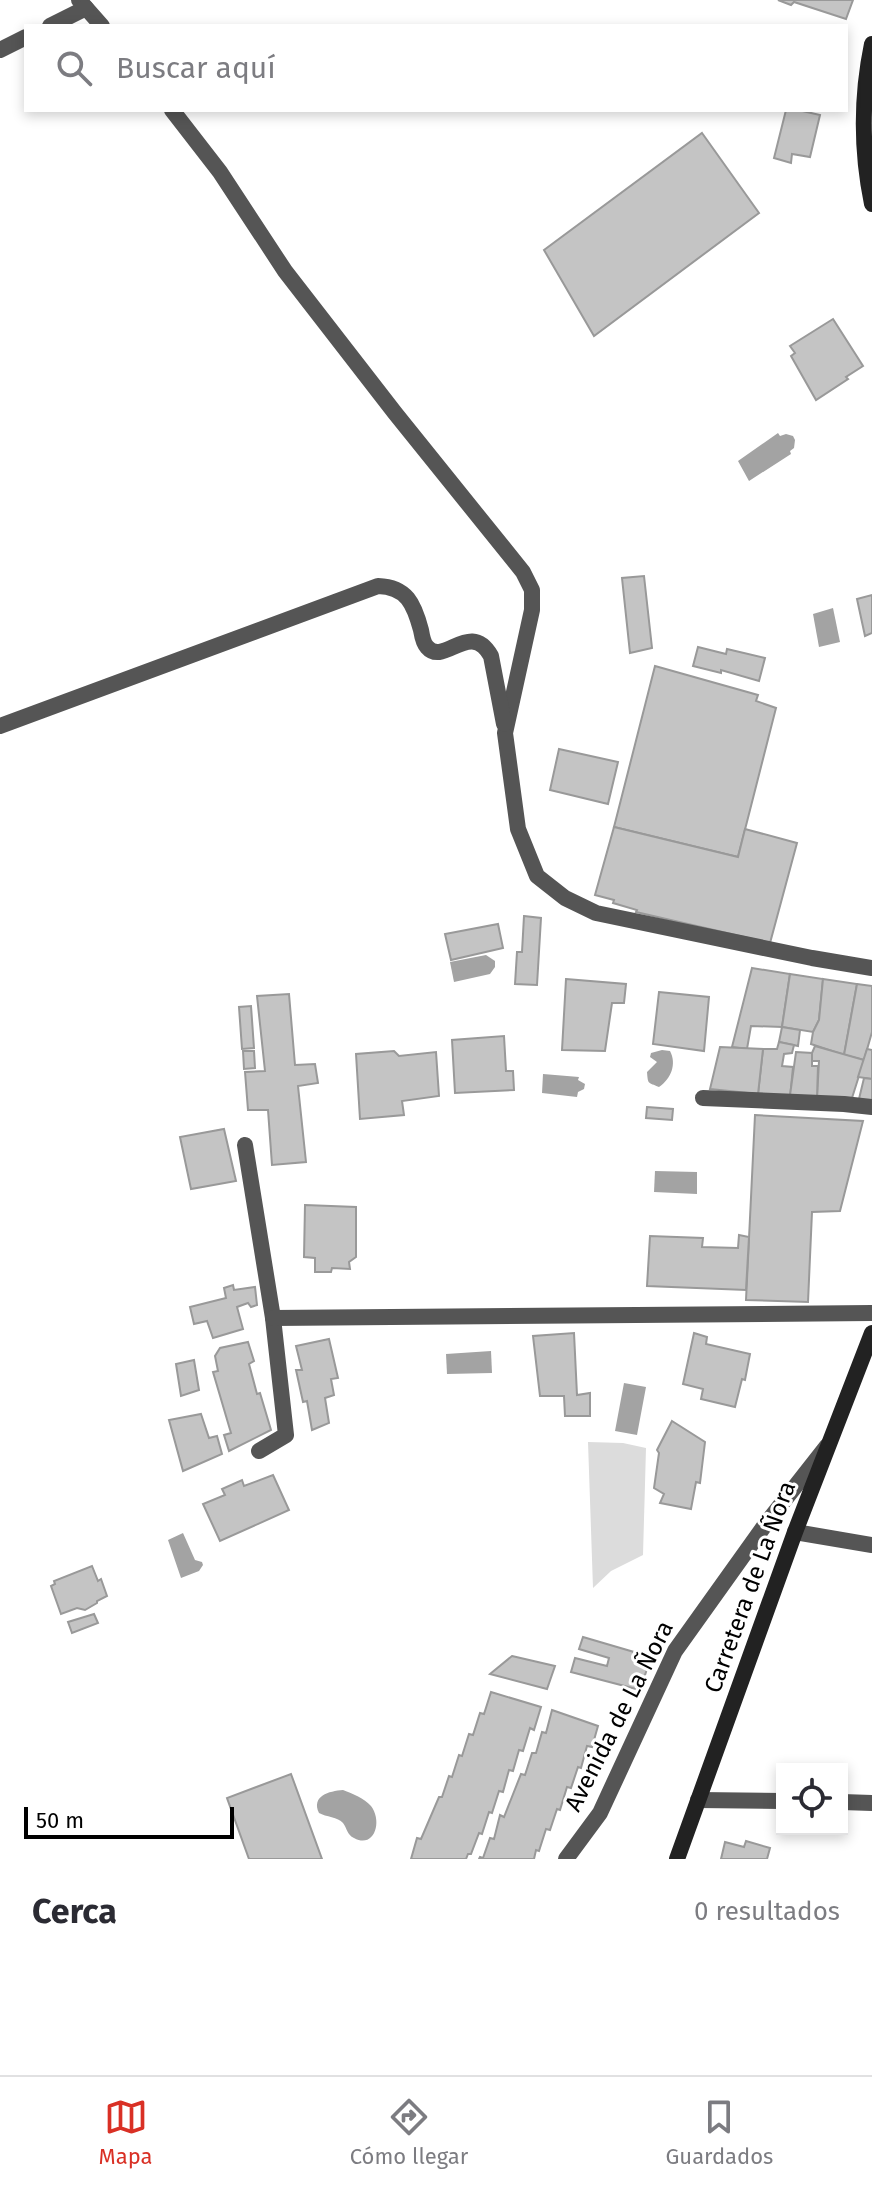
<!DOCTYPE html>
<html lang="es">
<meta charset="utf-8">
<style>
body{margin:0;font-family:"Fira Sans",sans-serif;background:#f2f2f3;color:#2b2b33}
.controls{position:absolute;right:24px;bottom:24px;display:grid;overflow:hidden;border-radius:0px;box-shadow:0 4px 12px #0003}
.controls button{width:72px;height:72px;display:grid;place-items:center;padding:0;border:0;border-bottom:2px solid #e1e1e2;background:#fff;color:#2b2b33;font:40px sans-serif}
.scale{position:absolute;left:24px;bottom:20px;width:210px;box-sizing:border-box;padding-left:8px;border:4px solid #000;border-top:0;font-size:22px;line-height:28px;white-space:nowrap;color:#000;-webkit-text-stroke:6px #fff;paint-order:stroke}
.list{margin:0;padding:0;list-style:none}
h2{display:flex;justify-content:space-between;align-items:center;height:104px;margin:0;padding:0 32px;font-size:34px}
h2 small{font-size:26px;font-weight:400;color:#7c7c81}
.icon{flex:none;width:44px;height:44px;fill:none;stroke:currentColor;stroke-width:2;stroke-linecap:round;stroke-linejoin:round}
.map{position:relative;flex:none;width:872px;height:1859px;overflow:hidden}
.search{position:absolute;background:#fff;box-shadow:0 4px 12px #0003;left:24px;right:24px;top:24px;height:88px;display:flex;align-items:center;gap:20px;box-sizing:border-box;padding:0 28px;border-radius:0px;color:#7c7c81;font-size:30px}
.sheet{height:216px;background:#fff}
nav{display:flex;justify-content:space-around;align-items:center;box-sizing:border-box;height:112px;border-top:2px solid #e1e1e2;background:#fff;font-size:22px;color:#7c7c81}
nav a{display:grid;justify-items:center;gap:4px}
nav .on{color:#d93025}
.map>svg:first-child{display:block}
</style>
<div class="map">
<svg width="872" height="1859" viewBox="0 0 872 1859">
<rect width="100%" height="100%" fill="#fff"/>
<polygon fill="#dcdcdc" points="588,1442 623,1443 646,1448 643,1555 611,1571 593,1588"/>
<g fill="#a3a3a3">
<polygon points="778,433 780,436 786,434 793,436 795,440 794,448 790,451 791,454 749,481 738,461"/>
<polygon points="833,608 840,642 819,647 813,614"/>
<polygon points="486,955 495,961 495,967 490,974 454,982 450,962"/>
<path d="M662 1050 670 1051C677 1064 671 1079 659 1087 648 1082 648 1085 647 1072L657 1062 650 1057 651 1053Z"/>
<polygon points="543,1074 579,1077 578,1080 585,1084 584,1089 578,1092 577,1097 542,1093"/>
<polygon points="655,1171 697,1172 697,1194 654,1192"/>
<polygon points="491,1351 492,1373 447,1374 446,1354"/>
<polygon points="624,1383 646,1387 637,1435 615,1431"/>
<polygon points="183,1533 195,1560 202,1562 203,1565 199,1571 181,1578 168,1540"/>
<path d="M343 1790C353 1794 364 1798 371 1806 383 1822 374 1849 354 1838 347 1835 347 1828 343 1823 338 1817 326 1817 319 1813 311 1796 329 1791 343 1790Z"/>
</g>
<g fill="#c4c4c4" stroke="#999" stroke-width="2">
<polygon points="778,0 853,0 846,19 794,2 791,5"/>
<polygon points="786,110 798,110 820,115 810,157 792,154 791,163 774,158"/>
<polygon points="702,133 759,213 594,336 544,250"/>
<polygon points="833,319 863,366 846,377 848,379 816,400 791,356 795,353 790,346"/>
<polygon points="644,576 652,648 630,653 622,578"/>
<polygon points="872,595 872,633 865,636 857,599"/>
<polygon points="698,647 726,654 727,649 765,658 759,681 721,670 721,673 693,666"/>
<polygon points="655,666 758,695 756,701 776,708 738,857 614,827"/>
<polygon points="559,749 618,762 608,804 550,790"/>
<polygon points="614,827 738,857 745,829 797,843 770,943 636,912 637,910 613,903 614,900 595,895"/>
<polygon points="524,916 541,918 537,985 515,984 517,952 522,952"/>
<polygon points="498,924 503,948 451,960 445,934"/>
<polygon points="752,968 790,974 782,1027 751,1026 747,1049 732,1047"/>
<polygon points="790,974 823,979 819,1020 813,1032 782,1027"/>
<polygon points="566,979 626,984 624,1003 612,1003 605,1051 562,1050"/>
<polygon points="823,979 857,984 844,1055 811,1044 813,1032 819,1020"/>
<polygon points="857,984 872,986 872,1032 864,1060 844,1055"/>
<polygon points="659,992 709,997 704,1051 653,1044"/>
<polygon points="289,994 295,1065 315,1064 318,1083 298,1086 306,1162 272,1165 268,1110 248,1110 245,1072 265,1071 257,996"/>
<polygon points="251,1006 254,1048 242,1049 239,1007"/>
<polygon points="782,1027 800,1030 798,1046 779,1042"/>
<polygon points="504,1036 506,1071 513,1071 514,1090 455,1093 452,1040"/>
<polygon points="779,1042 794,1045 792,1053 784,1054 782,1066 793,1067 790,1098 758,1094 763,1049 777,1049"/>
<polygon points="815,1046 864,1060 852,1098 817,1097 819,1061 812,1061 812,1053"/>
<polygon points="720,1047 763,1049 758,1094 710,1089"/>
<polygon points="867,1049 872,1050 872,1079 858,1077"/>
<polygon points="243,1051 254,1051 255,1068 244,1069"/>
<polygon points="394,1051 399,1056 436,1052 439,1096 402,1101 404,1115 360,1119 356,1054"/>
<polygon points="796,1052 812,1053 812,1066 818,1066 817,1097 790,1095"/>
<polygon points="864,1078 872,1079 872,1101 859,1099"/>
<polygon points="647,1107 673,1109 672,1120 646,1118"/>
<polygon points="755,1115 863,1121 840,1211 812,1212 808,1302 746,1300"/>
<polygon points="224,1129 236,1181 191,1189 180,1137"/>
<polygon points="305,1205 356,1207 356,1257 349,1262 350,1269 332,1268 331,1272 315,1272 315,1258 304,1257"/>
<polygon points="739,1235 749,1237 746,1290 647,1286 650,1236 703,1238 702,1247 738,1248"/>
<polygon points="233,1285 234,1290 255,1287 257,1305 251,1307 248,1303 237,1307 243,1329 213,1338 207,1321 194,1324 190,1307 226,1298 224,1288"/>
<polygon points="574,1333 577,1395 590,1393 590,1416 565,1416 564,1396 540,1396 533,1336"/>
<polygon points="694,1333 707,1337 706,1344 750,1354 745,1380 742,1379 735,1407 701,1399 703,1389 683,1384"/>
<polygon points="329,1339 338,1378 331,1379 334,1395 325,1398 329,1423 312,1430 307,1401 303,1402 296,1370 302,1370 296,1346"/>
<polygon points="248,1342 254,1361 249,1364 257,1394 260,1393 271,1430 229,1451 224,1435 231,1433 213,1372 218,1371 215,1356 220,1348"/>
<polygon points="194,1360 199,1390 181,1396 176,1364"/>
<polygon points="201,1414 209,1438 217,1436 222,1454 183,1471 169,1420"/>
<polygon points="672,1421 705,1442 700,1483 696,1482 691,1509 660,1503 664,1494 654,1488 659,1453 657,1450"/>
<polygon points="273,1475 289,1510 220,1541 203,1504 225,1495 222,1489 242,1480 244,1486"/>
<polygon points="92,1566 98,1581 101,1579 107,1596 97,1601 97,1603 85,1610 77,1608 61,1614 51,1586 55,1584 54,1581"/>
<polygon points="94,1614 98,1623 72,1633 68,1622"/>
<polygon points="583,1637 651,1657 640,1690 571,1672 575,1658 607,1666 609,1658 579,1649"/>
<polygon points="512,1656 555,1666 547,1689 490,1674"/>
<polygon points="491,1692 541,1707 534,1730 530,1728 523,1751 519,1750 513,1771 509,1770 503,1792 499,1791 492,1813 489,1812 482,1834 479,1833 471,1854 468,1854 466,1859 411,1859 417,1838 421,1839 439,1797 442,1797 449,1776 452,1777 459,1755 462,1756 469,1734 473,1735 480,1713 484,1714"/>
<polygon points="552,1710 598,1726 592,1747 587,1746 581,1768 578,1767 571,1788 567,1787 560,1810 557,1809 550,1830 546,1829 539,1851 536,1850 534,1859 479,1859 480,1857 483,1858 490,1838 494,1839 500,1815 504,1817 521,1774 525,1775 532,1753 536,1753 542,1732 546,1733"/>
<polygon points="291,1774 322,1859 249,1859 227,1798"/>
<polygon points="746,1841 770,1848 767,1859 721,1859 725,1842 744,1847"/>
</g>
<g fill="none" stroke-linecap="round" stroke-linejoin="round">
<g stroke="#555" stroke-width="16">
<polyline points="79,0 102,26"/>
<polyline points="50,26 86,8"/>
<polyline points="0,50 26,37"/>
<polyline points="172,110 220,172 285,271 395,413 523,572 532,590 532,610 505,733 518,829 537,876 565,898 596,913 812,958 872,968"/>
<path d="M0 726 378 586C407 587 414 604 421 630 422 636 423 643 427 647 444 667 470 619 491 656L504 724"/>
<polyline points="703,1098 844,1104 872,1107"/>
<polyline points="245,1145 273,1318 286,1435 259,1451"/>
<polyline points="273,1318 872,1313"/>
<polyline points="795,1532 872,1545"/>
<polyline points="698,1800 782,1801"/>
<polyline points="842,1802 872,1803"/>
<polyline points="566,1859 600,1813 675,1651 765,1525 827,1446"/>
</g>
<g stroke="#222" stroke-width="16">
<path d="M872 44C861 97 861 150 872 204"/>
<polyline points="677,1859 795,1532 872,1333"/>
</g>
</g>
<g text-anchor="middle" stroke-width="6" stroke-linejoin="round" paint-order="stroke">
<g font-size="24" fill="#000" stroke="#fff">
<text transform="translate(750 1587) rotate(-70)" y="8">Carretera de La Ñora</text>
<text transform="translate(619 1716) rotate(-63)" y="8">Avenida de La Ñora</text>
</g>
</g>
</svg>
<div class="controls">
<button><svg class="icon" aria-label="locate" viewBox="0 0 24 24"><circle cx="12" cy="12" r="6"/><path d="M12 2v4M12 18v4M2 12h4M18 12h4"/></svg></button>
</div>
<div class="scale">50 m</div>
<div class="search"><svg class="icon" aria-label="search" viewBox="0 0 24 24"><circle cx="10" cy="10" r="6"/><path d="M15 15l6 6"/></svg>Buscar aquí</div>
</div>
<section class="sheet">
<h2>Cerca<small>0 resultados</small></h2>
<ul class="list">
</ul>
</section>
<nav>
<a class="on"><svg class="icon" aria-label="map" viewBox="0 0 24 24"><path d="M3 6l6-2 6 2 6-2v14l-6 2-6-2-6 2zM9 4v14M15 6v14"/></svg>Mapa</a>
<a><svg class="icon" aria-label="directions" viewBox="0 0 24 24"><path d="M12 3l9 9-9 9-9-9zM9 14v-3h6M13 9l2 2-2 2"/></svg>Cómo llegar</a>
<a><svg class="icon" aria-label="saved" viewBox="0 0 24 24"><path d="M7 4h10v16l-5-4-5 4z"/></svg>Guardados</a>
</nav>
